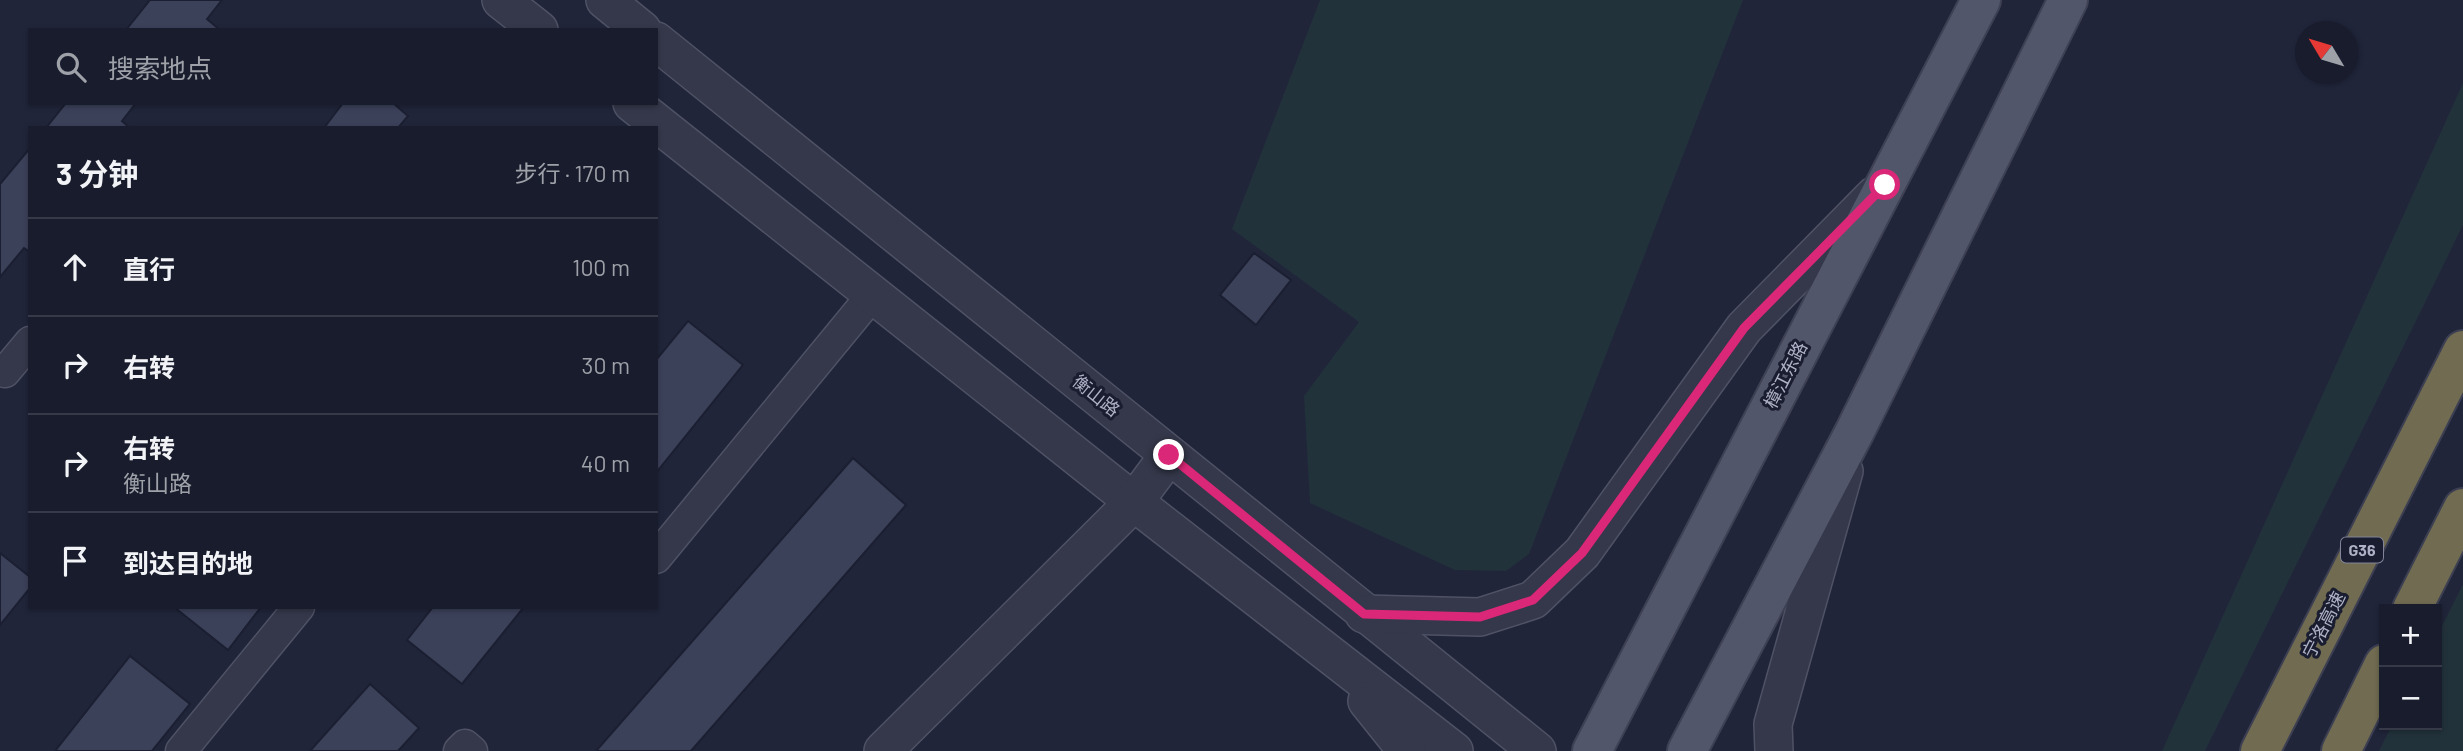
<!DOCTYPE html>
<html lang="zh">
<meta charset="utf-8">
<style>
body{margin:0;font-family:Barlow,"Noto Sans SC",sans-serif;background:#252938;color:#f1f3f6}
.controls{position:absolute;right:21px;bottom:21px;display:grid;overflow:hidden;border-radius:0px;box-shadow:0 2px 5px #0004}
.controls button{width:63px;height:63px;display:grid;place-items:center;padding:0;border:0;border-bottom:2px solid #363a48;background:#181c2c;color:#f1f3f6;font:35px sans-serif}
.compass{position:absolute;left:2295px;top:21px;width:63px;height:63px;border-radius:50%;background:#181c2c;box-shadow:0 2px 5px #0004;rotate:308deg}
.stop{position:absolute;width:21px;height:21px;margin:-16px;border:5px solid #db2777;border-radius:50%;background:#fff}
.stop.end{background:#db2777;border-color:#fff;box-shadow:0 2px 7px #0008}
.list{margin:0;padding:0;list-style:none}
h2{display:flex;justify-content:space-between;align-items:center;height:91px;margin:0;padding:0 28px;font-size:30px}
h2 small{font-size:23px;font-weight:400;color:#9fa1a9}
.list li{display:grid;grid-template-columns:46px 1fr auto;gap:21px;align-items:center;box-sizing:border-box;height:98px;padding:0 28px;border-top:2px solid #363a48}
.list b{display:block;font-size:26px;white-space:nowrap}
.list p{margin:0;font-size:23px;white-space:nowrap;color:#9fa1a9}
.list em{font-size:23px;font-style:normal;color:#9fa1a9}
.icon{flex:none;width:38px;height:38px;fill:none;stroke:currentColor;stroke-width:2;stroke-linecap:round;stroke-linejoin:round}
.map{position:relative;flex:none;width:2463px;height:751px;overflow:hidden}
.search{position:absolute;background:#181c2c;box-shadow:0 2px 5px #0004;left:28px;top:28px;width:630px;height:77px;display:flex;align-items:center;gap:18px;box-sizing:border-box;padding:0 24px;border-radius:0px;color:#9fa1a9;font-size:26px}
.panel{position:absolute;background:#181c2c;box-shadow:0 2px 5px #0004;left:28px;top:126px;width:630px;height:483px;border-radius:0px}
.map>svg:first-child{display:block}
</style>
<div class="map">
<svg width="2463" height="751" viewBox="0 0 2463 751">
<rect width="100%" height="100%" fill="#20253a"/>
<g fill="#22323b">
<polygon points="1320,0 1743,0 1529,554 1506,571 1455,570 1310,503 1304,396 1359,322 1232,229"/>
<polygon points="2463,83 2463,225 2205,751 2162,751"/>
<polygon points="2463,584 2463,751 2379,751 2392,725 2437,725 2437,636"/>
</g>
<g fill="#3c415a" stroke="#1b1f31" stroke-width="2">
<polygon points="150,0 222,0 207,19 220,30 126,30"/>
<polygon points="66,103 136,103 122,121 130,128 46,128"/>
<polygon points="343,103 393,103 408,116 398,128 324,128"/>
<polygon points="30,148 30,252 24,248 0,277 0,184"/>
<polygon points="1254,253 1291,280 1256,325 1220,295"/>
<polygon points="688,321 743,365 656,473 656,360"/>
<polygon points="853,458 906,505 691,751 596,751"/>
<polygon points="0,553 30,577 30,588 0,625"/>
<polygon points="174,607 261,607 228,650"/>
<polygon points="433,607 524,607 462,684 407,640"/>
<polygon points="130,656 190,704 152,751 55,751"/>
<polygon points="370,684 419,728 398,751 310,751"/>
</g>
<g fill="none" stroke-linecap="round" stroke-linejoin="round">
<defs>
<g id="minor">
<polyline points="0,369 5,372 30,342"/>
<polyline points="656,558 874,293"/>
<polyline points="181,751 299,607"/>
<polyline points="459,751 465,745 472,751"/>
</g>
<g id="tertiary">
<polyline points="501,0 539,30"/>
<polyline points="605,0 642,30"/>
<polyline points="656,41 1537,751"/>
<polyline points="632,103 1134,502 1454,751"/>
<polyline points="1364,614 1480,617 1533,600 1582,553 1744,328 1874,196"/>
<polyline points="1367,701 1407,751"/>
<polyline points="883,751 1134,502 1169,455"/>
<polyline points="1774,751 1773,724 1844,471"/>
</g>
<g id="primary">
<polyline points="1592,751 1981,0"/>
<polyline points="1687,751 1855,431 2068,0"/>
</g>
<g id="motorway">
<polyline points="2412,609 2463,508"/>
<polyline points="2260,751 2463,350"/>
<polyline points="2341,751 2384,664"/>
</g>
</defs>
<use href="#minor" stroke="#4f5265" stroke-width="33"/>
<use href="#tertiary" stroke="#4f5265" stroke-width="40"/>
<use href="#primary" stroke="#3d4153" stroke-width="42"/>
<use href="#motorway" stroke="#3c3f52" stroke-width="42"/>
<use href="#minor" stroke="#34384a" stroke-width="30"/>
<use href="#tertiary" stroke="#34384a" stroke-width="37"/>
<use href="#primary" stroke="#52566a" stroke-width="38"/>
<use href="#motorway" stroke="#706b51" stroke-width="38"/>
</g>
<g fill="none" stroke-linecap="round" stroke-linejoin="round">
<polyline stroke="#db2777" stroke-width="9" points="1169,455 1364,614 1480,617 1533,600 1582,553 1744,328 1885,185"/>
</g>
<g text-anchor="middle" stroke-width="6" stroke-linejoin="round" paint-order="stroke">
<rect fill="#191d2f" stroke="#828599" stroke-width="2" x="2341" y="537.5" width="42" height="25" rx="5"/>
<g font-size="16" font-weight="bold" fill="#afb2c6">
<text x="2362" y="556">G36</text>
</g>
<g font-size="18" fill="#afb2c6" stroke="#191d2f">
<text transform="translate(1786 375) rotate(-63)" y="6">樟江东路</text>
<text transform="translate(1096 396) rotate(39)" y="6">衡山路</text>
<text transform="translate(2324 625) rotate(-63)" y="6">宁洛高速</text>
</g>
</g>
</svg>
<div class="controls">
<button>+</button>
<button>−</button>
</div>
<svg class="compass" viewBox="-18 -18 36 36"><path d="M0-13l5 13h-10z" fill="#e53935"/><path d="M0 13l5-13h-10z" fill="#9fa1a9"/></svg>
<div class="stop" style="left:1885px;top:185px"></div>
<div class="stop end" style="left:1169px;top:455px"></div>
<div class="search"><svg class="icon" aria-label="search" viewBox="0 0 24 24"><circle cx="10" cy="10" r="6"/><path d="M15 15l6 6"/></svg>搜索地点</div>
<section class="panel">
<h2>3 分钟<small>步行 · 170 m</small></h2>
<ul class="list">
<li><svg class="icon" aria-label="ahead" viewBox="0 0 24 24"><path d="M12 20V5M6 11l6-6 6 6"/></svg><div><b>直行</b></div><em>100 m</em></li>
<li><svg class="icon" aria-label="right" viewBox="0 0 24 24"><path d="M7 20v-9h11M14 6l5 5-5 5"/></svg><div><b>右转</b></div><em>30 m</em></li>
<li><svg class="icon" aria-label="right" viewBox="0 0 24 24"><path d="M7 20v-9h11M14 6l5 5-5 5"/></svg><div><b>右转</b><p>衡山路</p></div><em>40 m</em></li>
<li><svg class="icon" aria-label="arrive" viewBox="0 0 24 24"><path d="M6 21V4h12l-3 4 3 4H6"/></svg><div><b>到达目的地</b></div></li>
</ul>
</section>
</div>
